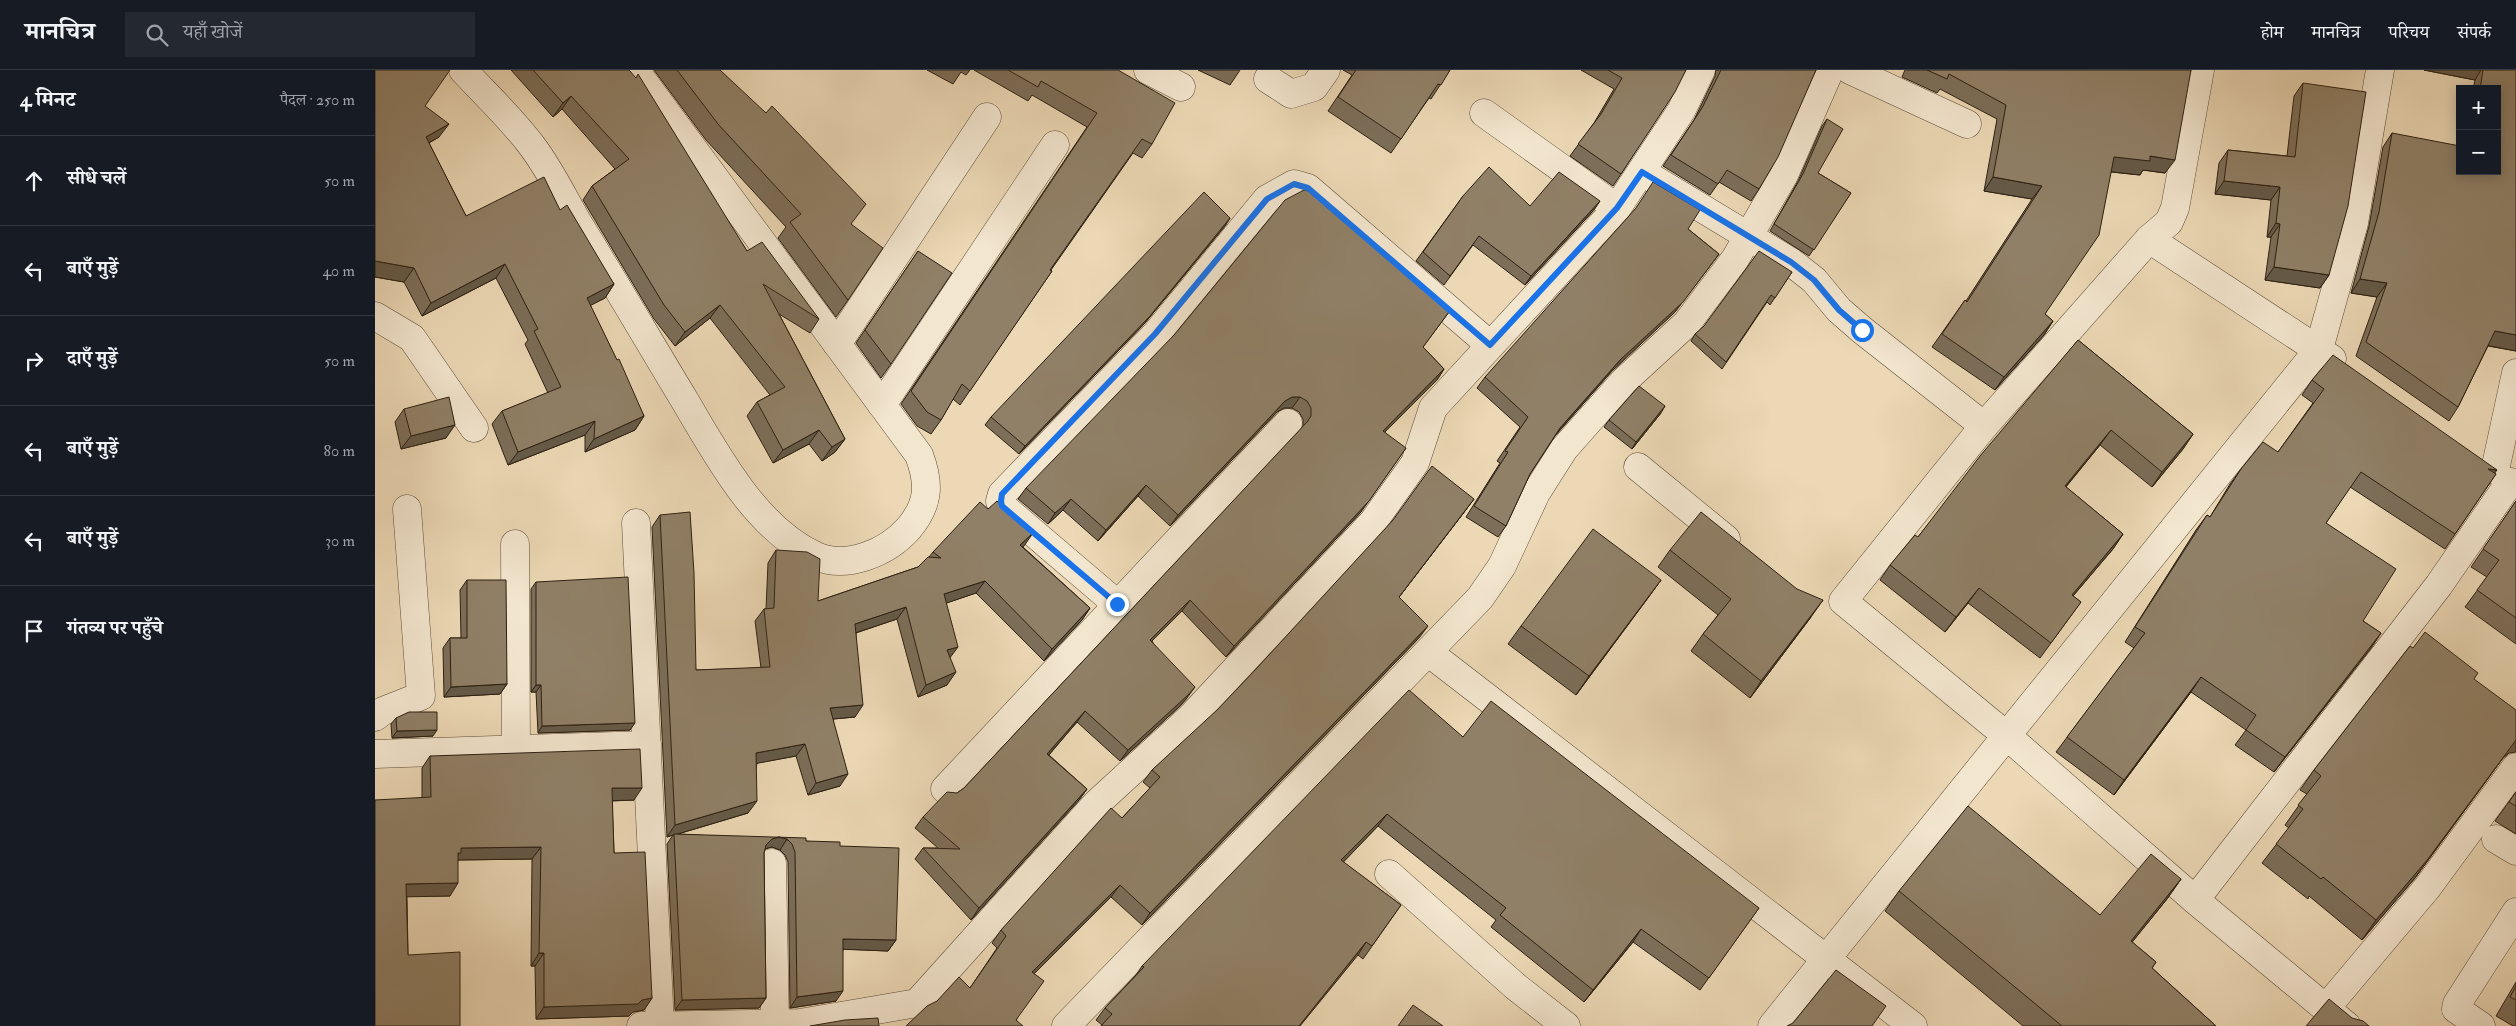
<!DOCTYPE html>
<html lang="hi">
<meta charset="utf-8">
<style>
body{margin:0;font-family:"IM FELL Double Pica","Noto Serif Devanagari",serif;background:#242831;color:#f1f3f6}
.controls{position:absolute;right:15px;top:15px;display:grid;overflow:hidden;border-radius:0px;box-shadow:0 2px 12px #0003}
.controls button{width:45px;height:45px;display:grid;place-items:center;padding:0;border:0;border-bottom:1px solid #363941;background:#171b24;color:#f1f3f6;font:25px sans-serif}
.stop{position:absolute;width:15px;height:15px;margin:-11px;border:4px solid #1a73e8;border-radius:50%;background:#fff}
.stop.end{background:#1a73e8;border-color:#fff;box-shadow:0 1px 5px #0008}
.list{margin:0;padding:0;list-style:none}
h2{display:flex;justify-content:space-between;align-items:center;height:65px;margin:0;padding:0 20px;font-size:21px}
h2 small{font-size:16px;font-weight:400;color:#9ea1a6}
.list li{display:grid;grid-template-columns:32px 1fr auto;gap:15px;align-items:center;box-sizing:border-box;height:90px;padding:0 20px;border-top:1px solid #363941}
.list b{display:block;font-size:19px;white-space:nowrap}
.list em{font-size:16px;font-style:normal;color:#9ea1a6}
.icon{flex:none;width:28px;height:28px;fill:none;stroke:currentColor;stroke-width:2;stroke-linecap:round;stroke-linejoin:round}
.map{position:relative;flex:none;width:2141px;height:956px;overflow:hidden}
header{display:flex;align-items:center;gap:30px;box-sizing:border-box;height:70px;padding:0 25px;background:#171b24;border-bottom:1px solid #363941}
header strong{font-size:24px}
nav{display:flex;gap:28px;margin-inline-start:auto;font-size:18px}
.search{width:350px;height:45px;background:#242831;display:flex;align-items:center;gap:12px;box-sizing:border-box;padding:0 18px;border-radius:0px;color:#9ea1a6;font-size:19px}
main{display:flex}
aside{flex:1;background:#171b24}
.map>svg:first-child{display:block}
</style>
<header>
<strong>मानचित्र</strong>
<div class="search"><svg class="icon" aria-label="search" viewBox="0 0 24 24"><circle cx="10" cy="10" r="6"/><path d="M15 15l6 6"/></svg>यहाँ खोजें</div>
<nav><a>होम</a><a>मानचित्र</a><a>परिचय</a><a>संपर्क</a></nav>
</header>
<main>
<aside>
<h2>4 मिनट<small>पैदल · 250 m</small></h2>
<ul class="list">
<li><svg class="icon" aria-label="ahead" viewBox="0 0 24 24"><path d="M12 20V5M6 11l6-6 6 6"/></svg><div><b>सीधे चलें</b></div><em>50 m</em></li>
<li><svg class="icon" aria-label="left" viewBox="0 0 24 24"><path d="M17 20v-9H6M10 6l-5 5 5 5"/></svg><div><b>बाएँ मुड़ें</b></div><em>40 m</em></li>
<li><svg class="icon" aria-label="right" viewBox="0 0 24 24"><path d="M7 20v-9h11M14 6l5 5-5 5"/></svg><div><b>दाएँ मुड़ें</b></div><em>50 m</em></li>
<li><svg class="icon" aria-label="left" viewBox="0 0 24 24"><path d="M17 20v-9H6M10 6l-5 5 5 5"/></svg><div><b>बाएँ मुड़ें</b></div><em>80 m</em></li>
<li><svg class="icon" aria-label="left" viewBox="0 0 24 24"><path d="M17 20v-9H6M10 6l-5 5 5 5"/></svg><div><b>बाएँ मुड़ें</b></div><em>30 m</em></li>
<li><svg class="icon" aria-label="arrive" viewBox="0 0 24 24"><path d="M6 21V4h12l-3 4 3 4H6"/></svg><div><b>गंतव्य पर पहुँचे</b></div></li>
</ul>
</aside>
<div class="map">
<svg width="2141" height="956" viewBox="0 0 2141 956">
<rect width="100%" height="100%" fill="#ecd8b5"/>
<filter id="stains"><feTurbulence type="fractalNoise" baseFrequency=".004" numOctaves="4"/><feColorMatrix values="0 0 0 0 .2 0 0 0 0 .09 0 0 0 0 .02 0 0 0 .5 -.17"/></filter>
<radialGradient id="worn" r=".72"><stop offset=".6" stop-color="#630" stop-opacity="0"/><stop offset="1" stop-color="#630" stop-opacity=".3"/></radialGradient>
<g fill="none" stroke-linecap="round" stroke-linejoin="round">
<defs>
<g id="street">
<path d="M88 0C111 25 137 49 157 76 176 101 190 131 206 158 241 215 275 273 310 331 342 385 381 459 441 486 472 500 513 482 534 458 554 434 555 414 544 385L260 0"/>
<polyline points="773,0 806,17"/>
<polyline points="1475,0 1592,54"/>
<polyline points="1825,0 1800,138 1794,152 1774,169 1609,356 1468,531 1632,666 1820,830 1972,956"/>
<polyline points="893,9 916,24 939,17 951,0"/>
<polyline points="1109,43 1242,138"/>
<polyline points="1267,102 1416,192 1439,210 1464,240 1487,260 1609,356"/>
<polyline points="1774,169 1957,289"/>
<polyline points="0,246 37,268 99,358"/>
<polyline points="462,274 612,47"/>
<polyline points="507,335 680,75"/>
<polyline points="1263,397 1351,469"/>
<polyline points="2120,400 2141,303"/>
<polyline points="261,453 285,955"/>
<polyline points="140,474 141,680"/>
<polyline points="742,534 627,436 625,431 627,424 781,264 892,129 919,114 933,118 1115,275"/>
<polyline points="1053,582 1538,956"/>
<polyline points="0,647 8,641 46,626 32,439"/>
<polyline points="0,684 272,675"/>
<polyline points="570,719 913,353"/>
<polyline points="2121,769 2141,781"/>
<polyline points="397,793 400,952"/>
<polyline points="1014,804 1140,916 1191,956"/>
<polyline points="1820,830 2064,515 2135,412"/>
<polyline points="1951,938 2052,818 2141,697"/>
<polyline points="266,956 425,953 542,933 721,734 816,647 998,452 1040,393 1058,338 1242,138 1306,41 1326,0"/>
<polyline points="691,956 1105,528 1127,496 1161,423 1189,379 1249,311 1312,253 1360,189 1409,105 1455,0"/>
<polyline points="1397,956 1944,279 1979,153 2005,0"/>
<polyline points="2106,956 2081,939 2082,934 2141,842"/>
</g>
</defs>
<use href="#street" stroke="#5d4e3b" stroke-width="29"/>
<use href="#street" stroke="#f3e6cf" stroke-width="28"/>
</g>
<g fill="#7c6e59" stroke="#2d2012">
<polygon points="0,0 50,36 64,67 54,73 91,146 185,140 239,214 230,228 215,235 269,346 260,360 210,382 210,365 133,395 117,354 127,341 173,323 150,274 153,270 121,208 47,246 29,212 0,207"/>
<polygon points="136,0 254,0 372,181 444,249 435,263 404,244 470,369 460,382 447,391 434,374 398,393 372,346 382,332 395,325 335,248 300,276 279,249 208,130 217,116 240,99 187,39 178,47"/>
<polygon points="279,0 345,0 477,155 473,230 461,247 403,168 411,157 331,70"/>
<polygon points="552,0 595,0 591,5 586,2 578,14"/>
<polygon points="599,0 743,0 777,74 767,88 758,83 676,200 677,201 585,335 578,329 566,350 556,364 542,356 526,334 712,57 657,25 653,31"/>
<polygon points="823,0 865,0 855,15"/>
<polygon points="968,0 1075,0 1056,29 1054,28 1016,83 953,41 977,5"/>
<polygon points="1206,0 1311,0 1246,104 1238,116 1195,86 1219,53 1239,19"/>
<polygon points="1341,0 1441,0 1384,119 1376,131 1344,112 1335,125 1288,96 1319,50 1340,6"/>
<polygon points="1530,0 1816,0 1790,103 1768,100 1765,105 1736,102 1670,244 1678,251 1669,265 1620,320 1557,277 1590,230 1591,231 1657,129 1609,121 1622,49 1565,19 1562,23 1527,7"/>
<polygon points="2049,0 2141,0 2141,281 2113,276 2083,337 2074,351 1981,286 2002,227 1976,223 1994,156 2008,77 2017,63 2085,101 2122,19 2098,19 2100,10"/>
<polygon points="1928,13 1954,205 1945,218 1890,210 1896,167 1892,167 1896,130 1840,124 1844,93 1853,80 1912,86 1919,26"/>
<polygon points="1452,49 1443,103 1476,123 1434,186 1395,161 1423,111 1447,56"/>
<polygon points="1088,126 1155,136 1219,140 1150,215 1098,175 1069,215 1041,191"/>
<polygon points="855,148 850,156 769,254 644,384 610,355 616,347"/>
<polygon points="1313,159 1344,184 1300,242 1237,301 1180,366 1155,404 1131,456 1123,467 1091,447 1125,393 1122,391 1145,357 1102,318 1110,307"/>
<polygon points="543,181 516,294 506,308 481,273"/>
<polygon points="1417,202 1395,235 1392,232 1347,299 1316,271 1320,264"/>
<polygon points="1074,242 1048,277 1069,299 1062,310 1010,362 986,442 851,587 807,541 777,571 812,628 805,636 745,691 702,652 674,685 712,719 704,730 596,850 540,789 548,778 563,778 540,758 548,747 589,718 928,357 928,349 924,342 917,338 909,338 902,342 795,456 763,426 723,471 688,440 673,454 643,429 651,418"/>
<polygon points="1703,270 1818,364 1808,379 1777,417 1725,375 1691,417 1748,464 1738,479 1698,526 1706,532 1665,588 1593,533 1570,562 1505,510 1515,495 1543,467"/>
<polygon points="1937,310 2122,400 2119,403 2121,404 2070,479 1975,417 1951,453 1988,551 2006,563 1996,578 1899,702 1860,675 1871,660 1816,622 1739,725 1681,682 1759,578 1750,572 1821,460 1832,445 1835,447 1855,414 1866,399 1903,382 1938,333 1927,325"/>
<polygon points="29,339 71,368 26,379 20,352"/>
<polygon points="1286,343 1257,379 1229,357 1234,350"/>
<polygon points="2141,431 2141,574 2090,537 2112,507 2096,497"/>
<polygon points="1090,441 1024,527 1044,568 767,855 736,827 659,904 641,951 595,918 622,878 617,873 626,860 747,748 775,718 768,712 777,700"/>
<polygon points="285,445 321,600 386,598 380,551 389,539 391,539 393,493 401,480 443,531 543,497 554,487 558,482 649,476 648,477 715,538 707,550 669,591 601,523 571,533 575,588 572,615 543,627 522,549 481,563 480,647 458,649 465,716 433,725 421,686 382,693 373,743 303,764 431,771 465,776 521,870 513,881 468,879 461,931 415,938 413,792 410,785 405,780 397,777 390,779 389,783 391,928 384,938 300,940 292,774 298,765 292,767 277,457"/>
<polygon points="1295,480 1436,547 1375,628 1316,581 1328,564 1343,545 1283,497"/>
<polygon points="92,510 132,614 125,624 69,627 68,578 75,568 86,568 85,520"/>
<polygon points="1286,510 1201,625 1133,574 1146,556"/>
<polygon points="161,512 255,660 163,663 161,622 156,622 156,519"/>
<polygon points="2099,609 2134,683 2128,688 2040,808 1987,870 1934,826 1933,829 1887,793 1914,758 1910,755 1932,724 1925,720 1939,700"/>
<polygon points="21,648 58,666 17,668 16,654"/>
<polygon points="1088,667 1384,838 1325,920 1258,872 1209,932 1116,857 1121,850 1003,756 968,792 1026,835 988,889 983,885 727,955 721,950 730,938 761,905 767,896"/>
<polygon points="55,686 259,730 237,731 239,783 277,928 269,940 258,942 254,946 161,949 160,896 156,896 157,789 83,790 75,826 32,826 33,885 0,956 47,727 47,698"/>
<polygon points="2141,722 2141,764 2120,751"/>
<polygon points="1806,809 1792,829 1757,872 1781,892 1777,898 1841,956 1648,956 1510,841 1524,821 1725,845"/>
<polygon points="2141,912 2141,956 2138,956 2121,946"/>
</g>
<g fill="#655a48" stroke="#2d2012">
<polygon points="2049,0 2106,0 2100,10"/>
<polygon points="196,26 187,39 178,47 188,33"/>
<polygon points="74,54 64,67 41,80 51,67"/>
<polygon points="1775,86 1800,90 1790,103 1768,100 1765,105 1729,101 1739,87"/>
<polygon points="1618,107 1667,116 1657,129 1609,121"/>
<polygon points="1849,111 1905,117 1896,130 1840,124"/>
<polygon points="1225,131 1219,140 1150,215 1156,206"/>
<polygon points="855,148 850,156 769,254 644,384 650,376"/>
<polygon points="1901,153 1905,154 1896,167 1892,167"/>
<polygon points="1344,184 1300,242 1237,301 1177,369 1185,358 1245,290"/>
<polygon points="0,191 39,198 29,212 0,207"/>
<polygon points="130,194 121,208 47,246 56,233"/>
<polygon points="1899,197 1954,205 1945,218 1890,210"/>
<polygon points="1985,209 2012,213 2002,227 1976,223"/>
<polygon points="239,214 230,228 203,242 212,228"/>
<polygon points="345,235 335,248 300,276 310,262"/>
<polygon points="1678,251 1669,265 1620,320 1629,307"/>
<polygon points="2120,261 2141,265 2141,281 2110,275"/>
<polygon points="1069,299 1062,310 1000,372 1008,361"/>
<polygon points="917,327 925,327 917,338 909,338 902,342 795,456 803,445 910,331"/>
<polygon points="1290,336 1286,343 1257,379 1261,372"/>
<polygon points="269,346 260,360 210,382 219,369"/>
<polygon points="220,351 210,365 133,395 143,382"/>
<polygon points="80,355 71,368 26,379 36,366"/>
<polygon points="444,360 434,374 398,393 408,380"/>
<polygon points="1736,360 1725,375 1679,431 1690,416"/>
<polygon points="1818,364 1808,379 1777,417 1787,402"/>
<polygon points="470,369 460,382 447,391 457,377"/>
<polygon points="1031,378 986,442 851,587 859,576"/>
<polygon points="2113,399 2122,400 2111,415"/>
<polygon points="771,415 763,426 723,471 731,460"/>
<polygon points="696,429 688,440 673,454 680,443"/>
<polygon points="1099,429 1090,441 1015,539 1024,527"/>
<polygon points="658,463 649,476 637,487 645,475"/>
<polygon points="1748,464 1738,479 1686,540 1697,525"/>
<polygon points="1286,510 1273,528 1201,625 1214,606"/>
<polygon points="610,511 601,523 560,537 569,524"/>
<polygon points="1604,518 1593,533 1570,562 1581,547"/>
<polygon points="815,530 807,541 767,581 775,570"/>
<polygon points="1448,530 1436,547 1375,628 1386,611"/>
<polygon points="531,537 522,549 471,566 480,554"/>
<polygon points="715,538 707,550 669,591 677,579"/>
<polygon points="1053,556 1044,568 767,855 775,843"/>
<polygon points="2006,563 1996,578 1899,702 1910,687"/>
<polygon points="583,577 574,589 572,580"/>
<polygon points="581,602 572,615 543,627 551,615"/>
<polygon points="1826,607 1816,622 1739,725 1749,710"/>
<polygon points="132,614 125,624 69,627 76,617"/>
<polygon points="161,615 166,615 161,622 156,622"/>
<polygon points="820,617 812,628 805,636 745,691 753,680"/>
<polygon points="488,635 480,647 447,650 455,638"/>
<polygon points="710,641 702,652 665,695 672,684"/>
<polygon points="260,653 255,660 163,663 167,656"/>
<polygon points="62,660 58,666 17,668 22,661"/>
<polygon points="2141,670 2141,682 2134,683 2128,688 2040,808 1987,870 2001,850"/>
<polygon points="430,674 421,686 373,695 381,683"/>
<polygon points="473,704 465,716 433,725 441,713"/>
<polygon points="237,718 267,718 259,730 228,731"/>
<polygon points="712,719 704,730 596,850 604,838"/>
<polygon points="382,731 373,743 299,765 299,764 298,765 292,767 300,755"/>
<polygon points="1012,744 1003,756 958,803 966,790"/>
<polygon points="404,767 412,769 405,780 397,777 389,779 391,775 397,769"/>
<polygon points="166,777 157,789 81,790 86,778"/>
<polygon points="1806,809 1792,829 1742,891 1756,871"/>
<polygon points="83,813 75,826 23,827 31,814"/>
<polygon points="745,815 736,827 648,915 657,902"/>
<polygon points="1266,859 1258,872 1209,932 1218,920"/>
<polygon points="468,869 521,870 513,881 461,879"/>
<polygon points="991,872 983,885 925,956 924,956"/>
<polygon points="164,883 169,883 160,896 156,896"/>
<polygon points="468,921 461,931 415,938 422,927"/>
<polygon points="277,928 269,940 258,942 254,946 161,949 169,937 267,930"/>
<polygon points="391,928 384,938 300,940 307,930"/>
</g>
<g fill="#908067" stroke="#2d2012">
<polygon points="0,0 75,0 50,36 74,54 51,67 91,146 169,107 185,140 192,135 239,214 212,228 242,290 244,289 269,346 219,369 220,351 143,382 127,341 186,317 159,261 163,259 130,194 56,233 39,198 0,191"/>
<polygon points="158,0 254,0 261,8 263,4 372,181 387,172 444,249 388,214 470,369 457,377 444,360 408,380 382,332 410,317 345,235 310,262 289,235 217,116 254,89 196,26 188,33"/>
<polygon points="302,0 345,0 391,43 397,36 491,134 476,154 508,178 473,230 415,152 426,144 343,54"/>
<polygon points="633,0 743,0 800,33 777,74 767,69 675,200 677,201 595,321 587,314 566,350 552,342 536,321 722,43 666,11 663,17"/>
<polygon points="981,0 1075,0 1066,15 1063,14 1026,69 963,27"/>
<polygon points="1233,0 1311,0 1300,22 1246,104 1203,74 1226,44 1247,8"/>
<polygon points="1346,0 1441,0 1403,87 1384,119 1352,100 1343,114 1296,85 1327,38"/>
<polygon points="1552,0 1816,0 1800,90 1775,86 1775,91 1739,87 1724,165 1670,244 1678,251 1629,307 1567,264 1590,230 1592,232 1667,116 1618,107 1631,35 1574,4 1572,9"/>
<polygon points="2108,0 2141,0 2141,265 2120,261 2083,337 1991,272 2012,213 1985,209 2004,142 2017,63 2085,76 2085,101 2122,101 2122,19 2105,19"/>
<polygon points="1928,13 1991,22 1973,136 1954,205 1899,197 1905,154 1901,153 1905,117 1849,111 1853,80 1920,87"/>
<polygon points="1452,49 1468,59 1443,103 1476,123 1439,180 1399,154 1428,104"/>
<polygon points="1114,97 1155,136 1184,102 1225,131 1156,206 1104,166 1075,206 1048,182 1088,126"/>
<polygon points="1278,112 1325,140 1313,159 1344,184 1308,232 1245,290 1185,358 1155,404 1131,456 1099,436 1133,382 1130,381 1153,347 1110,307 1261,138"/>
<polygon points="929,120 933,121 1074,242 1048,277 1069,299 1008,361 1031,378 994,431 859,576 815,530 775,570 820,617 813,625 753,680 710,641 672,684 712,719 604,838 548,778 585,779 548,747 572,722 582,723 589,718 932,352 936,346 936,338 932,331 925,327 917,327 910,331 803,445 771,415 731,460 696,429 680,443 651,418 800,264 910,130"/>
<polygon points="829,122 855,148 775,246 650,376 616,347"/>
<polygon points="543,181 577,203 516,294 490,260"/>
<polygon points="1384,181 1417,202 1400,228 1396,225 1351,292 1320,264 1329,256"/>
<polygon points="1703,270 1818,364 1787,402 1736,360 1690,416 1748,464 1697,525 1706,532 1676,573 1604,518 1581,547 1515,495 1540,465 1543,467 1605,386"/>
<polygon points="1958,285 2122,400 2113,399 2121,404 2080,464 1986,402 1951,453 2021,499 1988,551 2006,563 1910,687 1871,660 1881,645 1826,607 1749,710 1692,667 1770,563 1760,557 1832,445 1835,447 1866,399 1888,372 1903,382 1949,319 1937,310"/>
<polygon points="1264,316 1290,336 1261,372 1234,350"/>
<polygon points="74,327 80,355 36,366 29,339"/>
<polygon points="1057,396 1099,429 1024,527 1053,556 775,843 745,815 657,902 669,911 641,950 648,956 531,956 552,936 562,931 584,907 595,918 631,866 626,860 736,738 747,748 785,707 777,700 843,639 882,598 1018,450"/>
<polygon points="622,431 658,463 645,475 715,538 677,579 610,511 569,524 583,577 572,580 581,602 551,615 531,537 480,554 488,635 455,638 473,704 441,713 430,674 381,683 382,731 300,755 285,445 315,442 319,503 321,600 395,597 389,539 399,538 401,480 432,482 445,489 443,531 543,497 553,487 566,488 558,482 605,432 613,439"/>
<polygon points="2141,431 2141,548 2102,520 2124,490 2108,479"/>
<polygon points="1326,442 1422,519 1448,530 1386,611 1328,564 1356,529 1295,480"/>
<polygon points="1218,459 1286,510 1214,606 1146,556"/>
<polygon points="253,507 260,653 167,656 166,615 161,615 161,512"/>
<polygon points="92,510 131,510 132,614 76,617 75,568 92,568"/>
<polygon points="2050,562 2103,603 2099,609 2141,640 2141,670 2053,789 2001,850 1948,807 1946,809 1901,774 1928,739 1923,735 1946,706 1939,700 2035,576 2038,578"/>
<polygon points="1034,620 1088,667 1116,631 1384,838 1334,908 1266,859 1218,920 1125,845 1131,838 1012,744 966,790 1026,835 997,876 991,872 924,956 726,956 737,944 730,938 769,897 767,896"/>
<polygon points="34,642 62,642 62,660 22,661 21,648"/>
<polygon points="265,679 267,718 237,718 239,783 270,782 277,928 267,930 263,934 169,937 169,883 164,883 166,777 86,778 86,783 83,783 83,813 31,814 33,885 85,882 85,956 0,956 0,730 56,727 55,686"/>
<polygon points="2141,722 2141,736 2134,732"/>
<polygon points="1593,736 1725,845 1776,784 1806,809 1756,871 1781,892 1777,898 1841,956 1687,956 1524,821"/>
<polygon points="299,764 431,768 431,771 465,772 465,776 524,778 521,870 468,869 468,921 422,927 420,782 417,774 412,769 404,767 397,769 391,775 389,783 391,928 307,930"/>
<polygon points="1461,900 1511,936 1497,956 1412,956 1418,953"/>
<polygon points="2141,916 2141,930 2135,927"/>
<polygon points="1954,929 1977,948 1988,951 1994,956 1931,956"/>
<polygon points="1038,935 1068,956 1023,956"/>
<polygon points="503,948 504,956 435,956 470,950"/>
</g>
<g fill="none" stroke-linecap="round" stroke-linejoin="round">
<polyline stroke="#1a73e8" stroke-width="6" points="742,534 627,436 626,431 627,424 780,264 892,129 919,114 933,118 1115,275 1242,138 1267,102 1416,192 1439,210 1464,240 1487,260"/>
</g>
<rect width="100%" height="100%" filter="url(#stains)"/>
<rect width="100%" height="100%" fill="url(#worn)"/>
</svg>
<div class="controls">
<button>+</button>
<button>−</button>
</div>
<div class="stop" style="left:1487px;top:260px"></div>
<div class="stop end" style="left:742px;top:534px"></div>
</div>
</main>
